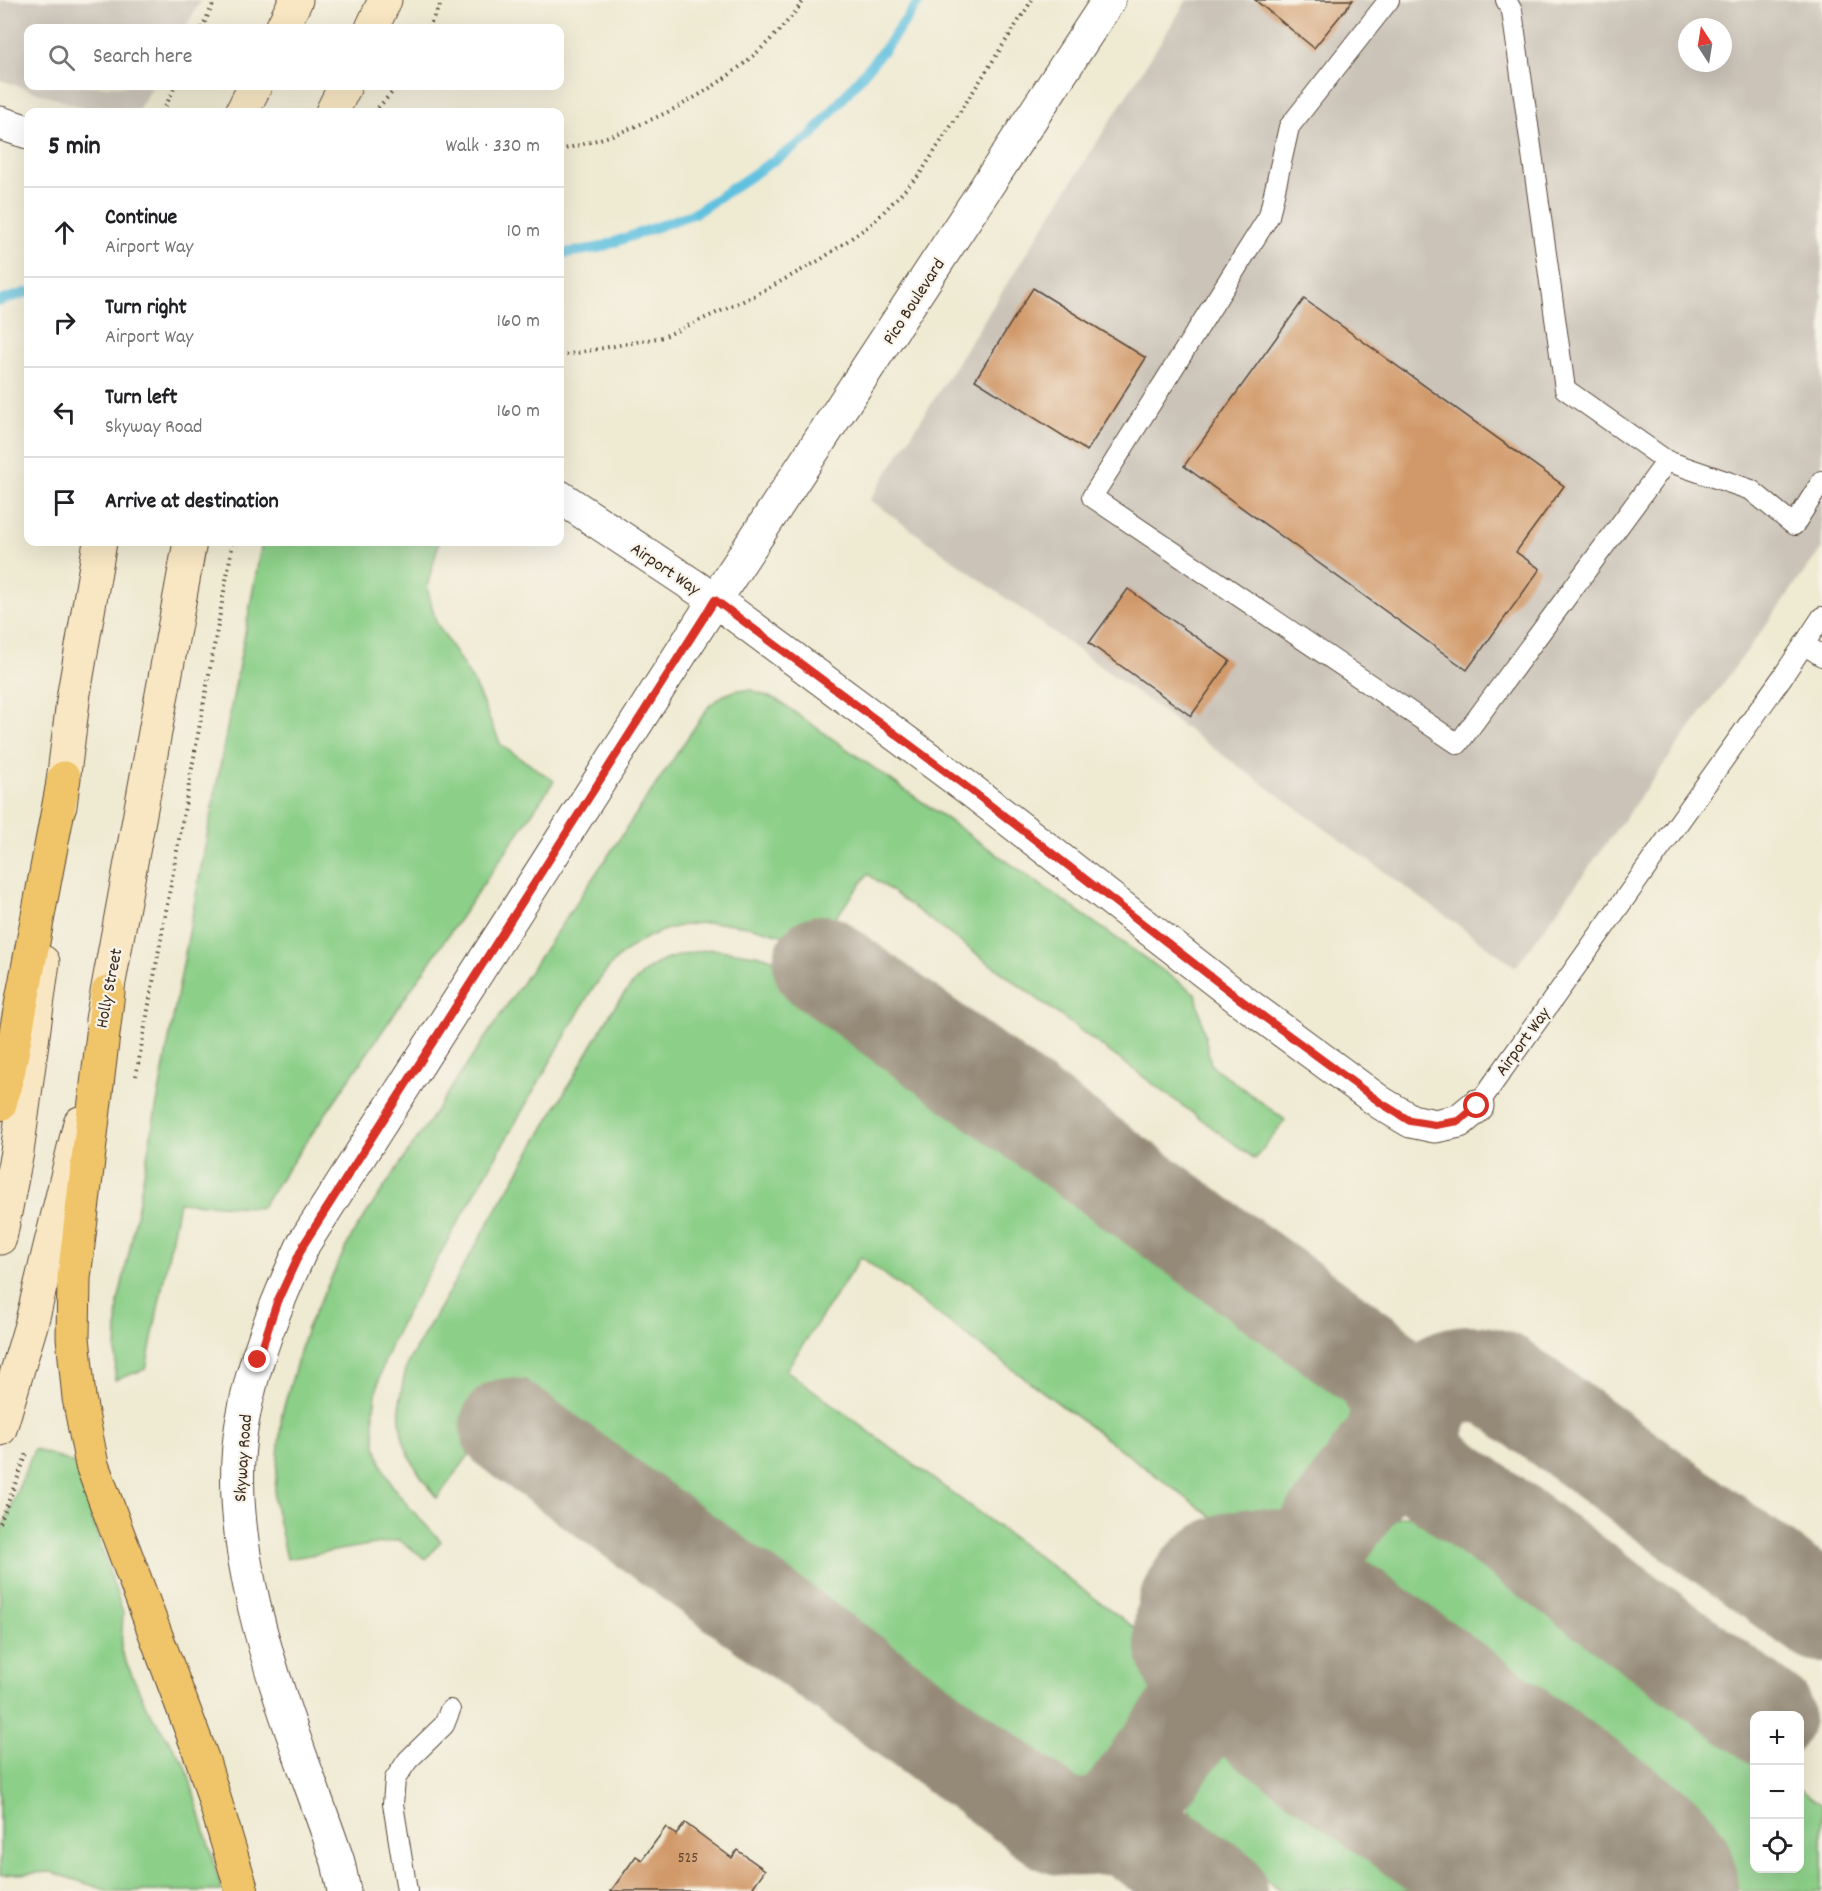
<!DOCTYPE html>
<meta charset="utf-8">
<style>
body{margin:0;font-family:Dekko,sans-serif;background:#f2f2f2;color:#202124}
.controls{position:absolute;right:18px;bottom:18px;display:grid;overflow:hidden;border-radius:12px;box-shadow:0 6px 24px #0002}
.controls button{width:54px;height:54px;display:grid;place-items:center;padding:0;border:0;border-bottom:2px solid #e0e0e0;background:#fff;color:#202124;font:30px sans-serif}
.compass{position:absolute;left:1678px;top:18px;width:54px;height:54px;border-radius:50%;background:#fff;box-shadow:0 6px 24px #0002;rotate:348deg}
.stop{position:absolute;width:18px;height:18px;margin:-14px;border:4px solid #d93025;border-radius:50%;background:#fff}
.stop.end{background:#d93025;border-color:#fff;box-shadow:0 2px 6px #0008}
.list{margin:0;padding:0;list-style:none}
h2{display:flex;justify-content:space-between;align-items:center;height:78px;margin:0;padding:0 24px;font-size:26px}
h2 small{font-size:20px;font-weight:400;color:#757577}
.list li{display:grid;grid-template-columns:39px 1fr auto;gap:18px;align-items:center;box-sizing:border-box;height:90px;padding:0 24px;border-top:2px solid #e0e0e0}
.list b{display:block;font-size:22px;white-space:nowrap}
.list p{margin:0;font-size:20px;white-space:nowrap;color:#757577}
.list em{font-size:20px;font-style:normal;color:#757577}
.icon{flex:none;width:33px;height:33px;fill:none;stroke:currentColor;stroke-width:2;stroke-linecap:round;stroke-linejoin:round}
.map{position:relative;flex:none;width:1822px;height:1891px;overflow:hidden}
.search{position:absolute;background:#fff;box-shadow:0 6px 24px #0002;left:24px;top:24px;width:540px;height:66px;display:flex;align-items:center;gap:15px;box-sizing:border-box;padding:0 21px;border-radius:12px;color:#757577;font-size:22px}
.panel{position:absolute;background:#fff;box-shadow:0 6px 24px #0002;left:24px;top:108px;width:540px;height:438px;border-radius:12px}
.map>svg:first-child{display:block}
</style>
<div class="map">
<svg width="1822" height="1891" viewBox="0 0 1822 1891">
<rect width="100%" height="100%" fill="#f7f3e8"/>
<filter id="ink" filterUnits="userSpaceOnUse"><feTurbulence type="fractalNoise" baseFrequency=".0167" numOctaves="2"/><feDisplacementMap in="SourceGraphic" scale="12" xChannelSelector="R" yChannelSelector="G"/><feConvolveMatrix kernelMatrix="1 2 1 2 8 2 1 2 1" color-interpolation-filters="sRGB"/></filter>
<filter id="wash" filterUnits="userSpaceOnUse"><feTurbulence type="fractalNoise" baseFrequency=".008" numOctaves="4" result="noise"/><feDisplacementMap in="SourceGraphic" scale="24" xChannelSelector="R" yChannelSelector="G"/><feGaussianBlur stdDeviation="1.35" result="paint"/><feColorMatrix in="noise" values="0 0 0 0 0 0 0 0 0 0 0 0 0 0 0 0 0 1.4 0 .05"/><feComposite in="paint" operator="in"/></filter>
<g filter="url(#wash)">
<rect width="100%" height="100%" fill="#efead2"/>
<g fill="#cbc3b8" fill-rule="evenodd">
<polygon points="0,0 201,0 185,28 28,28 28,86 153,86 137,112 96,112 0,80"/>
<path d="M1187 0H1822V548L1516 967 870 500ZM1687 27H1723V63H1687Z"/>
</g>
<g fill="#8bcf88" stroke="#637c53" stroke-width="1.5">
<polygon points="262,542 439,542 427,587 436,622 473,681 501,745 554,781 261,1208 179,1202 146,1369 115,1380 118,1302 130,1248"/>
<path d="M738 690H751L777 700 1196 994 1211 1065 1285 1120 1255 1159 868 874 813 948C748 918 670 906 614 962 606 970 599 981 591 991L404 1317C377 1369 358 1430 392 1485 406 1506 424 1523 441 1541L426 1559 399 1540 287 1559 274 1500 282 1413 307 1328 352 1235 709 706 724 695Z"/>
<path d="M712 949 764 956 788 965 1326 1366C1332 1372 1341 1379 1345 1386 1374 1437 1299 1520 1270 1560L861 1257 786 1370 1193 1671 1120 1775C1107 1790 1095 1790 1076 1786L525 1380 437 1498C399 1451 391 1421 408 1362L613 1009C643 966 660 956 712 949Z"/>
<polygon points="34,1449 74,1463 123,1613 121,1651 147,1708 186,1766 222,1891 109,1891 51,1872 0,1875 0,1534"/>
<polygon points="1413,1515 1430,1518 1754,1756 1754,1868 1800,1868 1800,1789 1822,1805 1822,1891 1743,1891 1349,1606 1345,1596 1347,1581 1382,1529 1394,1519"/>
<polygon points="1251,1731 1287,1743 1489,1891 1281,1891 1214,1842 1195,1821 1185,1800 1190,1773 1203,1751 1213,1741 1230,1733"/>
</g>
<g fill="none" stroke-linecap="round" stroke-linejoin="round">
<g stroke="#61c1df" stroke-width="10">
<polyline points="560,254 598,248 695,213 811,136 886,47 920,0"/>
<polyline points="0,301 28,292"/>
</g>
<g stroke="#958a78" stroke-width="98">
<path d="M822 964 1371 1361C1397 1386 1405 1410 1392 1444"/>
<path d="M1427 1394C1414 1418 1406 1449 1429 1470L1765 1716"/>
<path d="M509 1427 1058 1825C1081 1832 1106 1821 1129 1829L1218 1891"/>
<path d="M1113 1825 1427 1394C1447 1372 1475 1369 1501 1381L1822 1614"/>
</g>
<polyline stroke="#958a78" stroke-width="244" points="1256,1630 1616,1891"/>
</g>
<g id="blocks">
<g fill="#d19969">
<polygon points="1255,0 1353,0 1314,48"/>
<polygon points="1033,288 1146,358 1087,451 975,380"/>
<polygon points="1304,299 1564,486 1516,552 1540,569 1467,670 1184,466"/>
<polygon points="1128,589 1230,661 1191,716 1089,643"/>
<polygon points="685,1823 732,1858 737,1850 765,1870 753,1887 759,1891 611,1891 636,1856 642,1860 666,1827 676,1835"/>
</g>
</g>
</g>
<g filter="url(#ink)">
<use href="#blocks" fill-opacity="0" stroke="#564739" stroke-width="1.5"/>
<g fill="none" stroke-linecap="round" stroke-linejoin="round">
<defs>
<g id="service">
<polyline points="1389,0 1289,127 1269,216 1092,497 1458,744 1667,461 1565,389 1512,11 1506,0"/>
<polyline points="1667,461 1751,490 1794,525 1822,481"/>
<polyline points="1805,645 1822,656"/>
<polyline points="1477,1106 1783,676 1822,617"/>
<polyline points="407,1891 393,1804 395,1779 408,1760 444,1725 450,1710"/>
</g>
<polyline id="minor" points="560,497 715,600 972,791 1241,1000 1381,1103 1411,1121 1435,1126 1459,1121 1477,1106"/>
<g id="tertiary">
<polyline points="0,123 28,132"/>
<path d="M344 1891 338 1862C294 1732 218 1561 242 1423 253 1360 277 1301 304 1243L715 600 1109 0"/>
</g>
<g id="secondary">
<polyline points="282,28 296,0"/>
<polyline points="372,28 385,0"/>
<polyline points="242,112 255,86"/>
<polyline points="332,112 345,86"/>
<polyline points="60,806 74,693 100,542"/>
<polyline points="102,1020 190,542"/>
<polyline points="0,1238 17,1152 43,962"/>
<polyline points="0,1429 31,1325 80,1123"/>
</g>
<g id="motorway">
<polyline points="108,992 74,1278 73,1337 79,1398 92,1465 203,1761 242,1891"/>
<polyline points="0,1104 9,1069 64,778"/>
</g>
</defs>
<use href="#service" stroke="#564739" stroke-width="22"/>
<use href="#minor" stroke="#564739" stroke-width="35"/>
<use href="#tertiary" stroke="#564739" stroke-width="35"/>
<use href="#secondary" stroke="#564739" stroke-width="35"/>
<use href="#motorway" stroke="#564739" stroke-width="35"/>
<g stroke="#564739" stroke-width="4" stroke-dasharray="1.5 4.5" stroke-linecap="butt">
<polyline points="202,28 215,0"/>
<polyline points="428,28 443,0"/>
<polyline points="163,112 175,86"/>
<polyline points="374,112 398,86"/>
<path d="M560 150C654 128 747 80 804 0"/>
<polyline points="560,356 663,337 752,297 820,260 873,223 920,174 1032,0"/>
<polyline points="136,1076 233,542"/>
<polyline points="0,1523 28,1451"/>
</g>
<use href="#service" stroke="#fff" stroke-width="20"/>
<use href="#minor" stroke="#fff" stroke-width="33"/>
<use href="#tertiary" stroke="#fff" stroke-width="33"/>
<use href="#secondary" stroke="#f9e7c3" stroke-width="33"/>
<use href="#motorway" stroke="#f0c469" stroke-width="33"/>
</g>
</g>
<g fill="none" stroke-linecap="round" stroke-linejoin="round" filter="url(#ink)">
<polyline stroke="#d93025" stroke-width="8" points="258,1360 277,1302 304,1244 715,600 972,791 1241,1000 1381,1103 1410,1121 1435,1125 1459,1121 1477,1106"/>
</g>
<g text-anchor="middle" stroke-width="4.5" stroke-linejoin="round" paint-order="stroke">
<g font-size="15" fill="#604631">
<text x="688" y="1862">525</text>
</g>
<g font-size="18" fill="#3b2a1e" stroke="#f7f3e8">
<text transform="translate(913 301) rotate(-57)" y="6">Pico Boulevard</text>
<text transform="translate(666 568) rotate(34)" y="6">Airport Way</text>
<text transform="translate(108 988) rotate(-79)" y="6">Holly Street</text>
<text transform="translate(1522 1041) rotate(-54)" y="6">Airport Way</text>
<text transform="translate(242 1458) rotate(-86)" y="6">Skyway Road</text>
</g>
</g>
</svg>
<div class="controls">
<button>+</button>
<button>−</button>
<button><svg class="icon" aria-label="locate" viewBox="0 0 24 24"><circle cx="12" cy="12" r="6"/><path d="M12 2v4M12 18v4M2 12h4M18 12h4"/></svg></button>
</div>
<svg class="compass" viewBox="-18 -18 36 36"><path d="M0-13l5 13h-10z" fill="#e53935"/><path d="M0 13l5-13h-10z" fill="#757577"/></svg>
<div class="stop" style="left:1477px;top:1106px"></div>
<div class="stop end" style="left:258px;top:1360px"></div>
<div class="search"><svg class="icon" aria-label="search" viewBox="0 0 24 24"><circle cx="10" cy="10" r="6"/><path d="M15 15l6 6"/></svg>Search here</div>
<section class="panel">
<h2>5 min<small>Walk · 330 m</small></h2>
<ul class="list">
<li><svg class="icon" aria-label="ahead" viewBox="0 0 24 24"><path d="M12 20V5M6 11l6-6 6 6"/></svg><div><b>Continue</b><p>Airport Way</p></div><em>10 m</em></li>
<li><svg class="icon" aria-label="right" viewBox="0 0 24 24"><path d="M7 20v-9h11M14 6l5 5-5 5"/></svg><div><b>Turn right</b><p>Airport Way</p></div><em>160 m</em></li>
<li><svg class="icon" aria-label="left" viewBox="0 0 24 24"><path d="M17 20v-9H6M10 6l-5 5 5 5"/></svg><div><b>Turn left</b><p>Skyway Road</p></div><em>160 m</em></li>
<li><svg class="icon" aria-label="arrive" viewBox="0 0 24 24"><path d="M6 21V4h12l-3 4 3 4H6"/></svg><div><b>Arrive at destination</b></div></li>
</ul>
</section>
</div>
